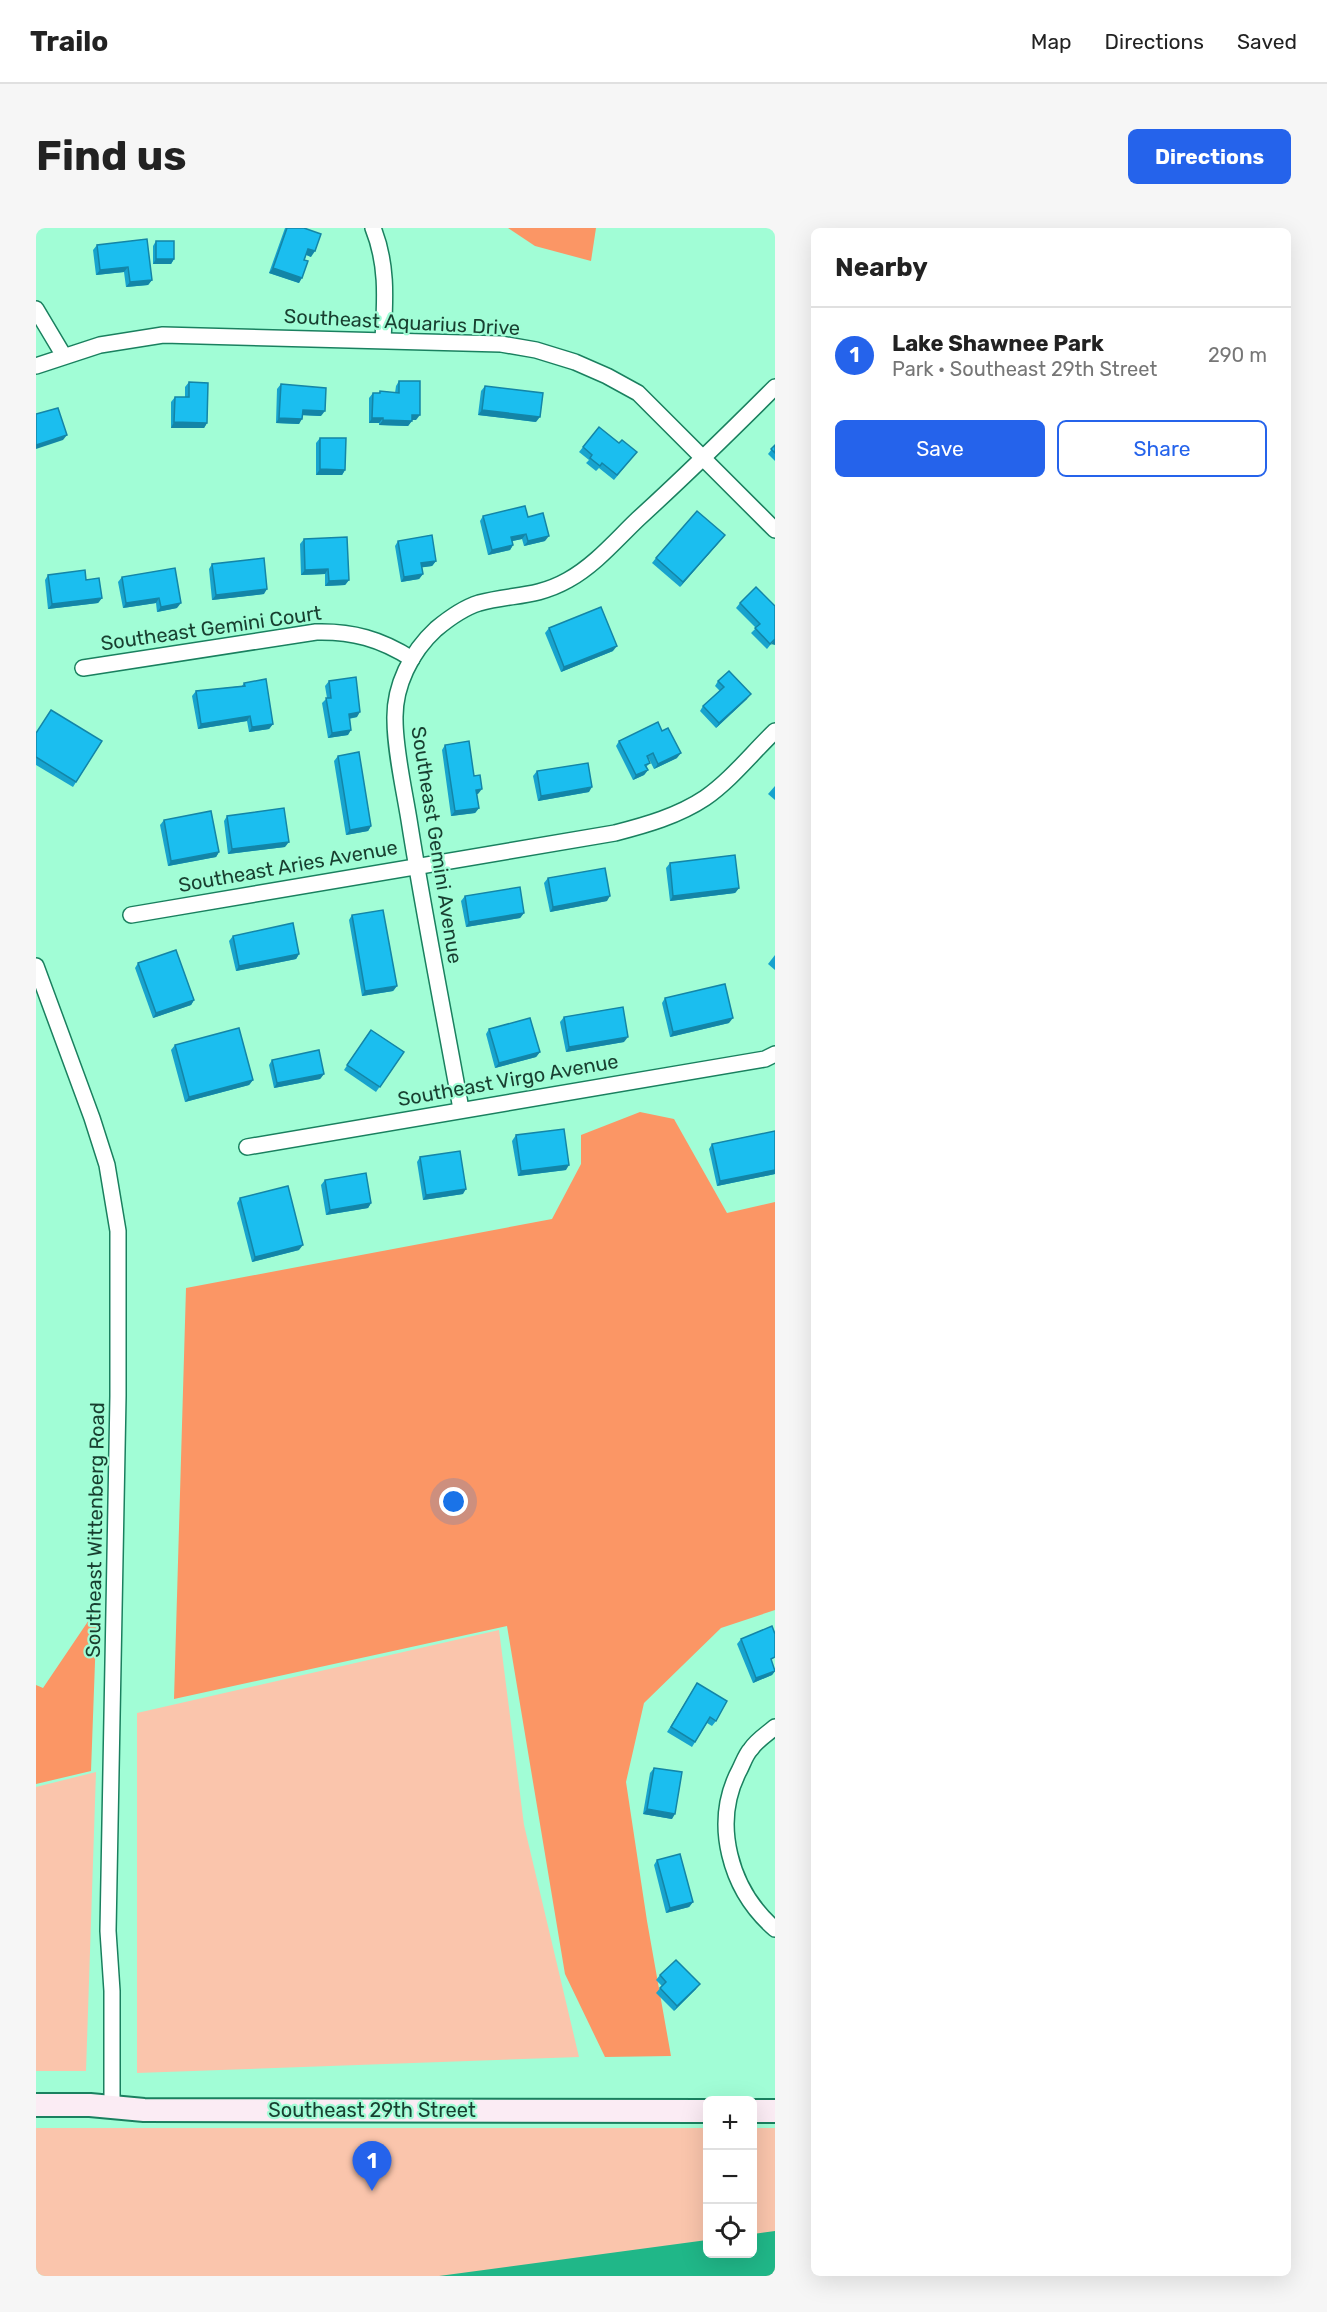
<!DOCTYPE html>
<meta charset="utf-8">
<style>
body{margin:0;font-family:Rubik,sans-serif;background:#f6f6f6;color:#222}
.controls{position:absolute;right:18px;bottom:18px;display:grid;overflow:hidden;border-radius:9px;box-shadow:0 6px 24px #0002}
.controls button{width:54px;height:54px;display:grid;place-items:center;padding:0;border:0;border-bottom:2px solid #e0e0e0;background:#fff;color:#222;font:30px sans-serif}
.you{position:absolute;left:418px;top:1274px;width:21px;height:21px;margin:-15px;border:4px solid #fff;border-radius:50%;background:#1a73e8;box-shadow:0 0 0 9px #1a73e833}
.badge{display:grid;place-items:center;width:39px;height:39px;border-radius:50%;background:#2563eb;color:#fff;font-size:20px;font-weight:700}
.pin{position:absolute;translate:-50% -50px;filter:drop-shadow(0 2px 3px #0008)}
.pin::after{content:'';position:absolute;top:32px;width:21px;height:18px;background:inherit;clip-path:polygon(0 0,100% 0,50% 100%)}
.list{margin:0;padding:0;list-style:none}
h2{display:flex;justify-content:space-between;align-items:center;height:78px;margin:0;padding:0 24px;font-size:26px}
h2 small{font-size:20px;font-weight:400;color:#767676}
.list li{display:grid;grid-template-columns:39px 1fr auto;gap:18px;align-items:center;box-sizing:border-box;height:96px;padding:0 24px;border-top:2px solid #e0e0e0}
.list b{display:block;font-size:22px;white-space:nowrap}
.list p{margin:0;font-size:20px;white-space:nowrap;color:#767676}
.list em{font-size:20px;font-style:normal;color:#767676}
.actions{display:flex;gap:12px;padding:18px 24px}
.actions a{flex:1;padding:14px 0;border:2px solid #2563eb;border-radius:9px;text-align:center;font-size:21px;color:#2563eb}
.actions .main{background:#2563eb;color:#fff}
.icon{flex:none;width:33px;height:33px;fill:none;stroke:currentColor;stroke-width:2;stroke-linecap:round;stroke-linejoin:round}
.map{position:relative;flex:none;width:739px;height:2048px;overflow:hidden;border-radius:9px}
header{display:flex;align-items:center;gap:36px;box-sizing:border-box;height:84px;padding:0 30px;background:#fff;border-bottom:2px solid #e0e0e0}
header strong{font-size:28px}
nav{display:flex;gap:33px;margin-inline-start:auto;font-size:21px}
.intro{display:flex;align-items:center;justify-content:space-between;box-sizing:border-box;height:144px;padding:0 36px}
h1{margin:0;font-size:42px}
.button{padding:15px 27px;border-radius:9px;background:#2563eb;color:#fff;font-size:21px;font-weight:700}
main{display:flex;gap:36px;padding:0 36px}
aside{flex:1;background:#fff;border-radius:9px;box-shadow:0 6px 24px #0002}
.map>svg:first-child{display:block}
</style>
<header>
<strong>Trailo</strong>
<nav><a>Map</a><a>Directions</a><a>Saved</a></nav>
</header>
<div class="intro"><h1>Find us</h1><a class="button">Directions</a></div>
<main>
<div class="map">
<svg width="739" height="2048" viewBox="0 0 739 2048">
<rect width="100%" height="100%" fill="#a1fdd6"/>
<g fill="#fac5ac">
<polygon points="463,1402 488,1597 543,1829 101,1845 101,1485"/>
<polygon points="60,1544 50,1843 0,1843 0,1559"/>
<polygon points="0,1900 671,1900 672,2026 716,2026 717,1900 739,1900 739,2048 0,2048"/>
</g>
<g fill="#fb9665">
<polygon points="472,0 560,0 555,33 499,18"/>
<polygon points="604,884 638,891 691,985 739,974 739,1382 685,1400 608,1475 590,1554 611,1693 635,1828 569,1829 529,1746 471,1398 138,1471 150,1060 516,991 545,936 545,907"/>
<polygon points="61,1380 55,1543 0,1556 0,1457 7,1460"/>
</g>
<polygon fill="#20b788" points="739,2003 739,2048 403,2048 671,2012 672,2026 716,2026 717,2006"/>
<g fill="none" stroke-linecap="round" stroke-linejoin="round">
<defs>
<g id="street">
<path d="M337 0C352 37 349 73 347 112"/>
<polyline points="0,81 28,128"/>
<polyline points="0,138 64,117 127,107 465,116 500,122 539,134 571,148 602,165 739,302"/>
<path d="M47 440 280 404C316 403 345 411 376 431"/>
<path d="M95 687 579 605C610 597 642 588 669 570 695 552 716 525 739 503"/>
<polyline points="0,738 56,890 71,937 82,1003 82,1168 72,1703 76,1763 76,1879"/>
<path d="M425 881C408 787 389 692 374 598 369 565 359 524 359 492 358 458 375 424 400 401 412 391 427 380 443 375 476 366 500 370 532 352 559 337 580 312 602 291 649 248 694 204 739 159"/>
<polyline points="211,919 729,831 739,826"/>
<path d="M739 1499C731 1506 721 1512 715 1521 710 1526 707 1535 704 1541 675 1595 694 1662 739 1701"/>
</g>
<g id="secondary">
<polyline points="0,1877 54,1877 108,1882 672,1883"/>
<polyline points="716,1883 739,1883"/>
</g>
</defs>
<use href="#street" stroke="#1a805f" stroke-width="18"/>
<use href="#secondary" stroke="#1a805f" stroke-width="26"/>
<use href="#street" stroke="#fff" stroke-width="15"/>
<use href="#secondary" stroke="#fbecf4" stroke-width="22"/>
</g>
<g fill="#17a3ce">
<polygon points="249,0 268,0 275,29 270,27 263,55 233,45"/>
<polygon points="120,13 138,31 135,36 117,36 117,18"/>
<polygon points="61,17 116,52 112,57 90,59 88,44 60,47 57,22"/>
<polygon points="363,153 380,192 376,192 372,198 343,197 343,195 333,195 333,170 337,165 343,165 344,163 359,165 360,158"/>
<polygon points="153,154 171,195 168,200 135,200 135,174 139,169 149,169 149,159"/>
<polygon points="245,156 285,188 266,187 263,196 240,195 241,161"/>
<polygon points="449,158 500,194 442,187 445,163"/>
<polygon points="284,210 309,242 306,247 280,247 280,215"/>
<polygon points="739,217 739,233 732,226"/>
<polygon points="547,219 597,229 578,252 563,240 560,243 550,235 553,232 543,224"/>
<polygon points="447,288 492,289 509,313 488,318 486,311 476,313 477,317 474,322 452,327 444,293"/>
<polygon points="268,311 313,352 309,357 289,358 289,346 265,347 264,316"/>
<polygon points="685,312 644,359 616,335 620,330"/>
<polygon points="362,313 400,333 396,338 386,339 387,346 383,351 365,354 359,318"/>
<polygon points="176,336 228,366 176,372 173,341"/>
<polygon points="12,347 50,352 66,370 62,375 12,381 9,352"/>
<polygon points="86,349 141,380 121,384 120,375 87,380 82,354"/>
<polygon points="720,359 735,416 731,421 715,405 720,400 700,380 704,375"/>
<polygon points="513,400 577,423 525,444 509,405"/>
<polygon points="293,453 321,489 313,491 312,507 292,510 286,475 291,470 289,458"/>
<polygon points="682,453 711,471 680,500 664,483 667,478 684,463 679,458"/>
<polygon points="208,455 237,496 233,501 213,504 211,493 162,501 156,468 160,463 206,458"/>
<polygon points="0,505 66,513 37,559 0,537"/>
<polygon points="583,513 641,530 618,541 613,531 612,531 614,535 610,539 612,542 608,547 597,552 580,518"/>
<polygon points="409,517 438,548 442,566 441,566 443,580 439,585 415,588 406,522"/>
<polygon points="302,528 335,598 332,603 310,607 298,533"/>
<polygon points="501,543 553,564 502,573 497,548"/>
<polygon points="739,558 739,572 732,566"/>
<polygon points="191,588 249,619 192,626 188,593"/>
<polygon points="128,592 183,624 180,629 132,638 124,597"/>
<polygon points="634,635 703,660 699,665 634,673 630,640"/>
<polygon points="512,650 571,673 514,684 508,655"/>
<polygon points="429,668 488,685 484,690 430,699 425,673"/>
<polygon points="316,687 361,758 357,763 326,768 313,692"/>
<polygon points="197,708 263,726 260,731 200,743 193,713"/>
<polygon points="739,727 739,742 732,736"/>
<polygon points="102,735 158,772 155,777 117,790 99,740"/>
<polygon points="629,770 693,795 634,809 626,775"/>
<polygon points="528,789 588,814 530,824 524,794"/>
<polygon points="453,801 504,824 500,829 459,840 450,806"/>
<polygon points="335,802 368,824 340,864 308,842"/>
<polygon points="139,817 217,852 213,857 149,874 135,822"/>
<polygon points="236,832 288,846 284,851 238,860 233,837"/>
<polygon points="739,903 739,946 681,958 673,921 676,916"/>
<polygon points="480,907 530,942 482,948 476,913"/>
<polygon points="384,929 427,966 387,972 381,934"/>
<polygon points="289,952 335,975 332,980 290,987 285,957"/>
<polygon points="204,970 263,1022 216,1034 201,975"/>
<polygon points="705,1411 739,1441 739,1443 736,1447 717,1455 701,1416"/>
<polygon points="658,1460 680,1493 676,1498 671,1495 656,1519 631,1504"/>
<polygon points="618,1540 636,1591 607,1586 614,1545"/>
<polygon points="621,1632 657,1674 653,1679 630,1685 618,1637"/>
<polygon points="624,1747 660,1761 638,1783 620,1765 626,1758 620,1752"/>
</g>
<g fill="#1385a7">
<polygon points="272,21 279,23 275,29 269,26"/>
<polygon points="120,31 138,31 135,36 117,36"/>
<polygon points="92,39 88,44 60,47 64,42"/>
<polygon points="237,40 266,50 263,55 233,45"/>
<polygon points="116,52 112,57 90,59 94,54"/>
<polygon points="267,182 289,183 285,188 263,187"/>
<polygon points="446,182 504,189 500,194 442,187"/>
<polygon points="376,187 384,187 380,192 372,192"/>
<polygon points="243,190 266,191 263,196 240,195"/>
<polygon points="336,190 347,190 343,195 333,195"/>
<polygon points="347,192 376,193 372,198 343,197"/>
<polygon points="138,194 171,195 168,200 135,200"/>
<polygon points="31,207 27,212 0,221 0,217"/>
<polygon points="284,241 309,242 306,247 280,247"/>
<polygon points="490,306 486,311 472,314 475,309"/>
<polygon points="689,307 685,312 644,359 647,354"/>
<polygon points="513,308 509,313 488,318 492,313"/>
<polygon points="477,317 474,322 452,327 456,322"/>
<polygon points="400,333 396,338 382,340 385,335"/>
<polygon points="292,341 289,346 265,347 269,342"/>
<polygon points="387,346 383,351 365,354 368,349"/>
<polygon points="313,352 309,357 289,358 293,353"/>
<polygon points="231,361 228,366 176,372 180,367"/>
<polygon points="66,370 62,375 12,381 16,376"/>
<polygon points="123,370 120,375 87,380 90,375"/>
<polygon points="145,375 141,380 121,384 125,379"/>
<polygon points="739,411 739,417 735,416 731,421"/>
<polygon points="581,418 577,423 525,444 528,439"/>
<polygon points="715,466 711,471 680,500 683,495"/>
<polygon points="324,484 321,489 309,491 313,486"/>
<polygon points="214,488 211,493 162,501 165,496"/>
<polygon points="237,496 233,501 213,504 216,499"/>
<polygon points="315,502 312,507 292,510 296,505"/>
<polygon points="645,525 641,530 618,541 622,536"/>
<polygon points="612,542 608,547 597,552 600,547"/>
<polygon points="556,559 553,564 502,573 505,568"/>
<polygon points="446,561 442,566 437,567 440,562"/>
<polygon points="443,580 439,585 415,588 419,583"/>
<polygon points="335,598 332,603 310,607 314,602"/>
<polygon points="253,614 249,619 192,626 196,621"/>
<polygon points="183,624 180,629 132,638 135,633"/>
<polygon points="703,660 699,665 634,673 637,668"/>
<polygon points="574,668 571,673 514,684 517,679"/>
<polygon points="488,685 484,690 430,699 433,694"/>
<polygon points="263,726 260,731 200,743 203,738"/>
<polygon points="361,758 357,763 326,768 329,763"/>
<polygon points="158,772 155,777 117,790 120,785"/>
<polygon points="697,790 693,795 634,809 637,804"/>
<polygon points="592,809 588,814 530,824 533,819"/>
<polygon points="504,824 500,829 459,840 463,835"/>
<polygon points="288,846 284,851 238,860 241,855"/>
<polygon points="217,852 213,857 149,874 153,869"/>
<polygon points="533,937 530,942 482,948 485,943"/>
<polygon points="739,942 739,946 681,958 684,953"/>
<polygon points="430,961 427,966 387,972 390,967"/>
<polygon points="335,975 332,980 290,987 294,982"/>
<polygon points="267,1017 263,1022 216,1034 219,1029"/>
<polygon points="739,1443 736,1447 717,1455 720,1450"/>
<polygon points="611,1581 639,1586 636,1591 607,1586"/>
<polygon points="657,1674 653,1679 630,1685 634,1680"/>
<polygon points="664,1756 660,1761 638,1783 641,1778"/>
</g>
<g fill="#1bbeef" stroke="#1385a7" stroke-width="1.5">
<polygon points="251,0 268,0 285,6 279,23 272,21 268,32 272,33 266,50 237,40"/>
<polygon points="111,11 116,52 94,54 92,39 64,42 61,17"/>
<rect x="120" y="13" width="18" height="18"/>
<polygon points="363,153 384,153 384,187 376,187 376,193 347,192 347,190 336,190 337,165 344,165 344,163 363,165"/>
<polygon points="153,154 172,155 171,195 138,194 139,169 153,169"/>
<polygon points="245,156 290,160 289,183 267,182 266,191 243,190"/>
<polygon points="449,158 507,165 504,189 446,182"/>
<polygon points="22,180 31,207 0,217 0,186"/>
<polygon points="563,199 583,215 586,212 601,224 581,247 566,235 564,238 554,230 556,227 547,219"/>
<polygon points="284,210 310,210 309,242 284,241"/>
<polygon points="739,217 739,225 735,221"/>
<polygon points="489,278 492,289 507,285 513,308 492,313 490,306 475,309 477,317 456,322 447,288"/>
<polygon points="661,283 689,307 647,354 620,330"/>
<polygon points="396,307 400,333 385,335 387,346 368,349 362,313"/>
<polygon points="311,309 313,352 293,353 292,341 269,342 268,311"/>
<polygon points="228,330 231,361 180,367 176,336"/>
<polygon points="139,340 145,375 125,379 123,370 90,375 86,349"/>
<polygon points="49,342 50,352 63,350 66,370 16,376 12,347"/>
<polygon points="720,359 739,378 739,411 734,416 719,400 724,396 704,375"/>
<polygon points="565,379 581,418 528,439 513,400"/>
<polygon points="693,443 715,466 683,495 667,478 688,459 682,453"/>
<polygon points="320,449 324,484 313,486 315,502 296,505 290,470 295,470 293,453"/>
<polygon points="230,451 237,496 216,499 214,488 165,496 160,463 209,458 208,455"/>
<polygon points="15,482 66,513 40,554 0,529 0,505"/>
<polygon points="622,494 626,503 632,500 645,525 622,536 617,525 611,528 614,535 609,537 612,542 600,547 583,513"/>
<polygon points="433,513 438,548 444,547 446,561 440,562 443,580 419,583 409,517"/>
<polygon points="323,524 335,598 314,602 302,528"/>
<polygon points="552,535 556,559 505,568 501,543"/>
<polygon points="248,580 253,614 196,621 191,588"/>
<polygon points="175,583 183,624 135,633 128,592"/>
<polygon points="699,627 703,660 637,668 634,635"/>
<polygon points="569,640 574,668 517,679 512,650"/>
<polygon points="484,659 488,685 433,694 429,668"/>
<polygon points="347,682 361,758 329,763 316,687"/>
<polygon points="257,695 263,726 203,738 197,708"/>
<polygon points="140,722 158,772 120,785 102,735"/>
<polygon points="689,756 697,790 637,804 629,770"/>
<polygon points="587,779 592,809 533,819 528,789"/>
<polygon points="494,790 504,824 463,835 453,801"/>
<polygon points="203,800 217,852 153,869 139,817"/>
<polygon points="335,802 368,824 344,859 311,837"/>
<polygon points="283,822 288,846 241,855 236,832"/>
<polygon points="528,901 533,937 485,943 480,907"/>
<polygon points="739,903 739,942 684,953 676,916"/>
<polygon points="424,923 430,961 390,967 384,929"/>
<polygon points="330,945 335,975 294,982 289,952"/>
<polygon points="252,958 267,1017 219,1029 204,970"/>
<polygon points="736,1398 739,1406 739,1429 735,1431 739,1443 720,1450 705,1411"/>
<polygon points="661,1455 691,1473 680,1493 674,1489 659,1514 635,1499"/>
<polygon points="618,1540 646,1544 639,1586 611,1581"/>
<polygon points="644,1626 657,1674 634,1680 621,1632"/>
<polygon points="640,1732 664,1756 641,1778 624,1760 630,1754 624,1747"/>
</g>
<g text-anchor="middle" stroke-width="4.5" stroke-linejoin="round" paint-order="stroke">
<g font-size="20" fill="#183f30" stroke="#a1fdd6">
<text transform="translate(366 94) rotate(3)" y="7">Southeast Aquarius Drive</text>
<text transform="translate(175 400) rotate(-8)" y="7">Southeast Gemini Court</text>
<text transform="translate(401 617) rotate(81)" y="7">Southeast Gemini Avenue</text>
<text transform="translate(252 638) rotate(-10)" y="7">Southeast Aries Avenue</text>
<text transform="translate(472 852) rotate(-10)" y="7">Southeast Virgo Avenue</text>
<text transform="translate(59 1302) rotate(-89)" y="7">Southeast Wittenberg Road</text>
<text x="336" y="1889">Southeast 29th Street</text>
</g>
</g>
</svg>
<div class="controls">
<button>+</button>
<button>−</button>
<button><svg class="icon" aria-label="locate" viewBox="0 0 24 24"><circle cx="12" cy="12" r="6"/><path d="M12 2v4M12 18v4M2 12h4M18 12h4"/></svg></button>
</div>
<div class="you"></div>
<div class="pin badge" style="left:336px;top:1963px">1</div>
</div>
<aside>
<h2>Nearby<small></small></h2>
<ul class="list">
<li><span class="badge">1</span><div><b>Lake Shawnee Park</b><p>Park · Southeast 29th Street</p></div><em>290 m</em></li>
</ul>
<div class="actions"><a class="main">Save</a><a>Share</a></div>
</aside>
</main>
